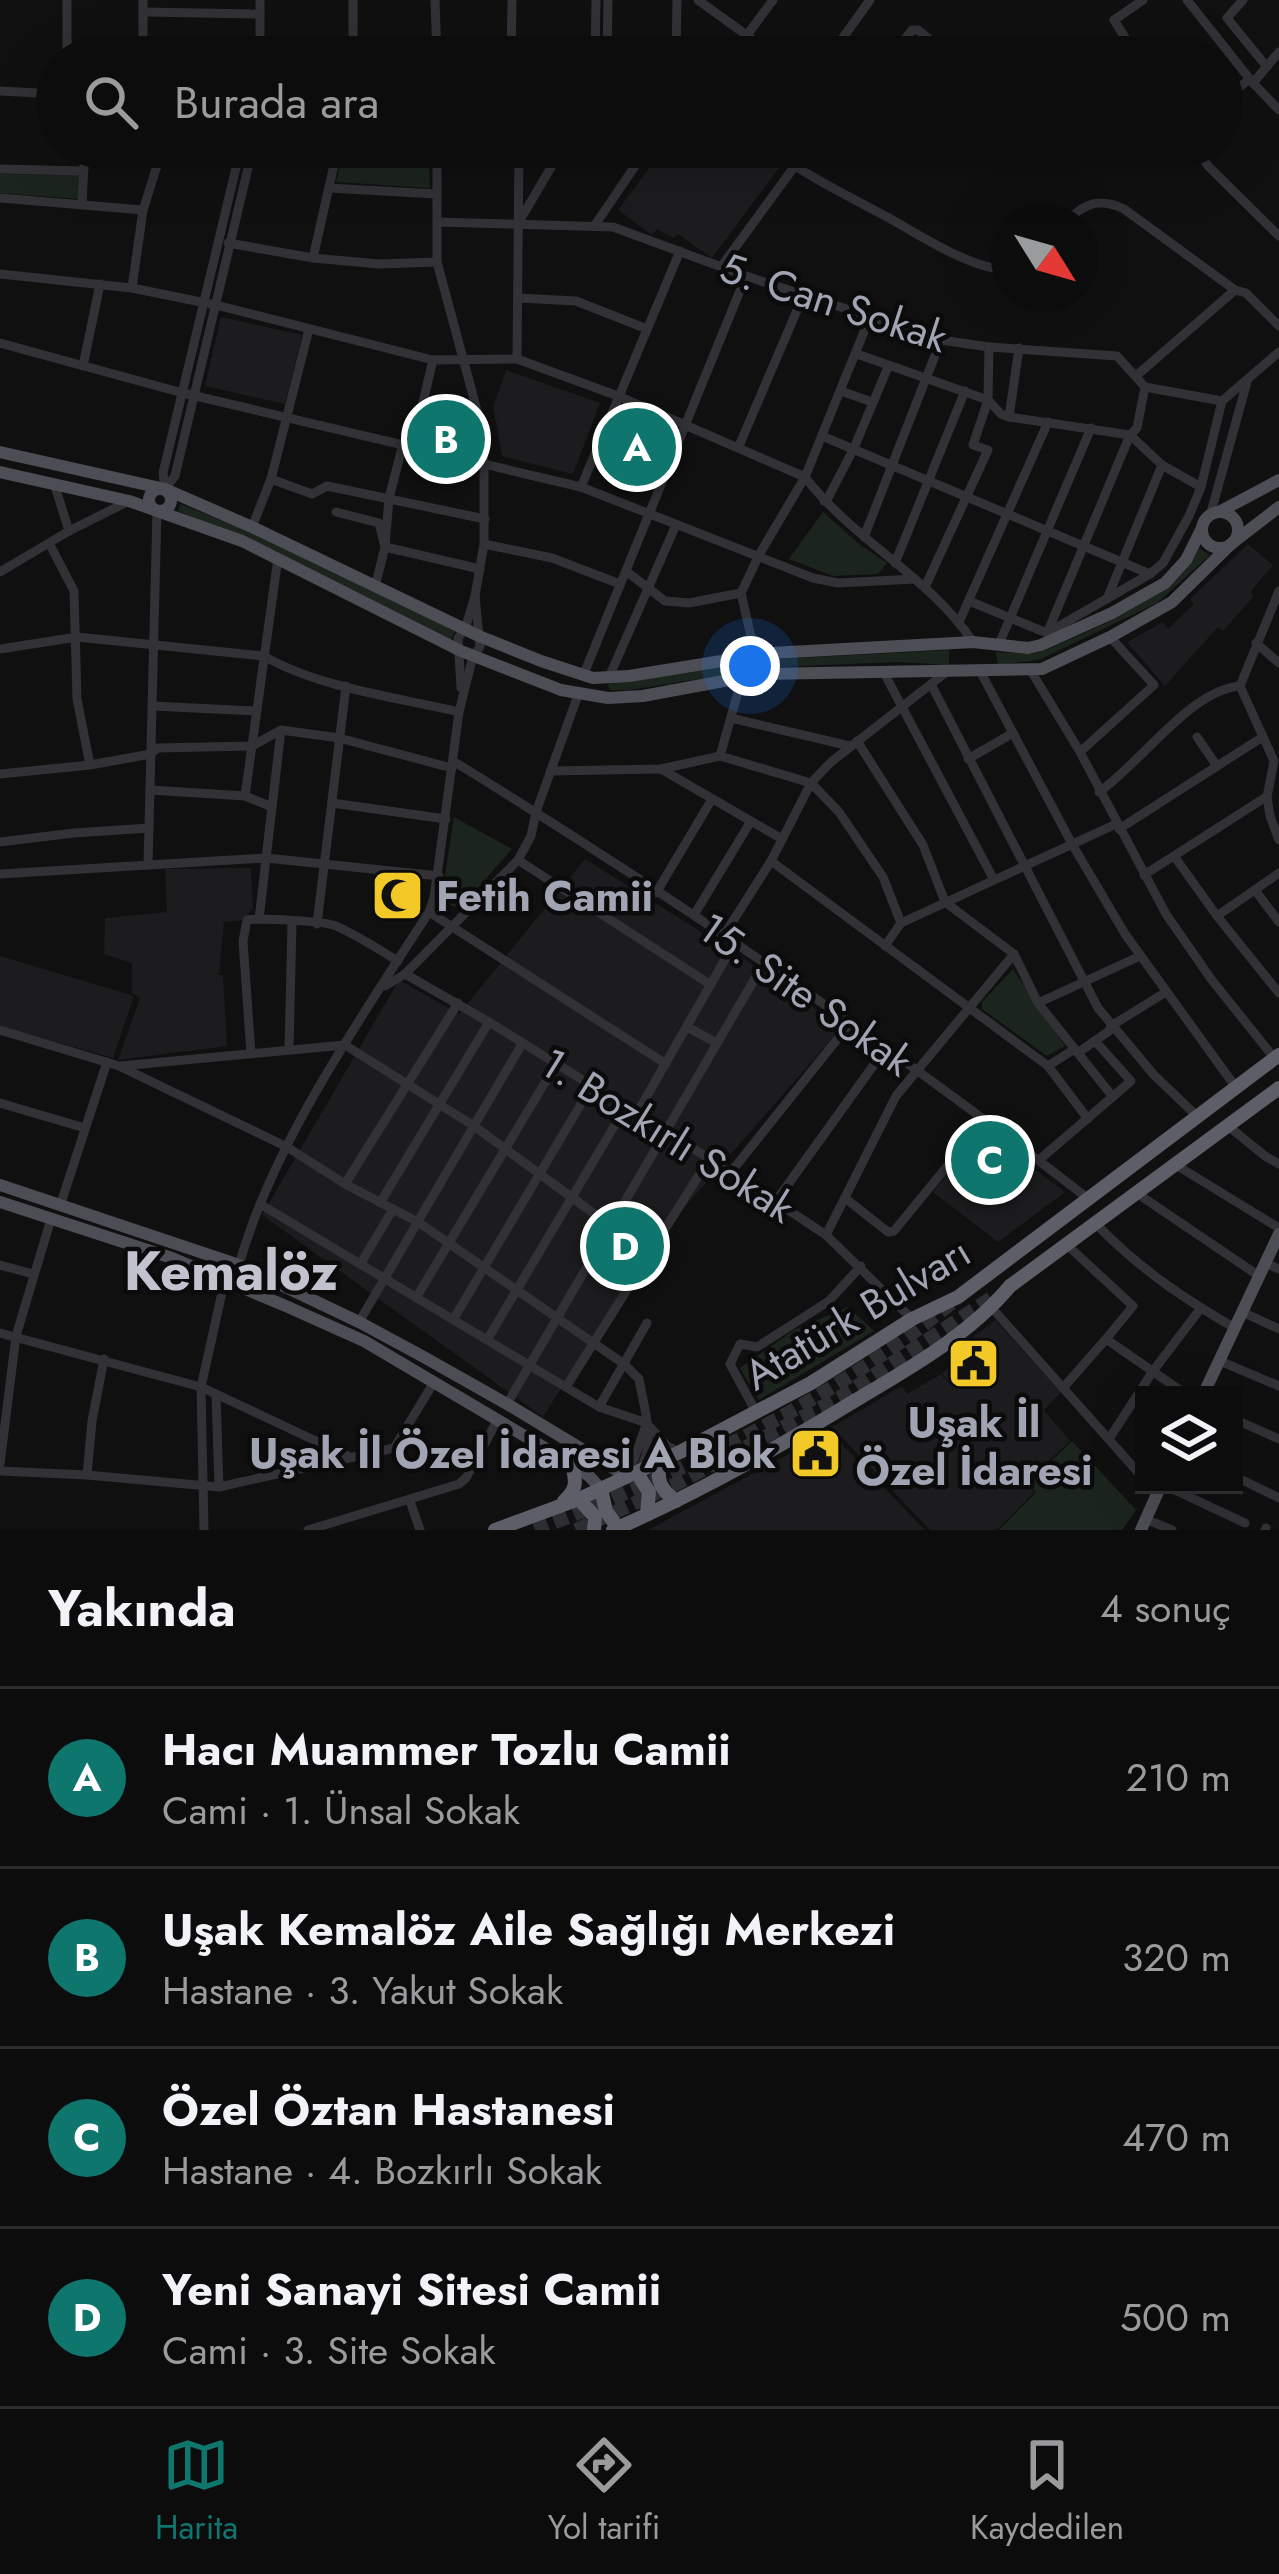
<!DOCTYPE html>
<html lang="tr">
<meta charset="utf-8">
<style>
body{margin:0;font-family:Jost,sans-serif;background:#1a1a1b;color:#f1f3f6}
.controls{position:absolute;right:36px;bottom:36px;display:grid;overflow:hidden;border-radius:0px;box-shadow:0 12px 48px #0002}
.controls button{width:108px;height:108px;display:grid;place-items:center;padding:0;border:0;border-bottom:3px solid #2c2c2e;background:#0c0c0d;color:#f1f3f6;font:60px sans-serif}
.compass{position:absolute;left:991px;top:204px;width:108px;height:108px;border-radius:50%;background:#0c0c0d;box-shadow:0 12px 48px #0002;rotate:127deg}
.you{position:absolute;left:750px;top:666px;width:42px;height:42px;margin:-30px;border:9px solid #fff;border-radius:50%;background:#1a73e8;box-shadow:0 0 0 18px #1a73e833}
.badge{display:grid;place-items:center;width:78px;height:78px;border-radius:50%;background:#0f766e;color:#fff;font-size:39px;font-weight:700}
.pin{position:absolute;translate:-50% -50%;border:6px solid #fff;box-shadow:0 3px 12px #0006}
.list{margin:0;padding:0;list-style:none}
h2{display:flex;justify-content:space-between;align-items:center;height:156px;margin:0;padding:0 48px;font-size:51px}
h2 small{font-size:39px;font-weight:400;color:#9a9b9d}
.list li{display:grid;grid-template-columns:78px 1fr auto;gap:36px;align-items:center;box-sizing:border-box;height:180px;padding:0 48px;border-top:3px solid #2c2c2e}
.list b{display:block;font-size:45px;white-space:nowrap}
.list p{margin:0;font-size:39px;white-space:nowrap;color:#9a9b9d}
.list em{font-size:39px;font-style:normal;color:#9a9b9d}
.icon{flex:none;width:66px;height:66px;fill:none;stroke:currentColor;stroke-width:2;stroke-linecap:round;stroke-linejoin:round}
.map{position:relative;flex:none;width:1279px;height:1530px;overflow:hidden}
.search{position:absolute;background:#0c0c0d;box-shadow:0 12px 48px #0002;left:36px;right:36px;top:36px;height:132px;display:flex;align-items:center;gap:30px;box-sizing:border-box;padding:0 42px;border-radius:66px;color:#9a9b9d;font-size:45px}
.sheet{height:876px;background:#0c0c0d}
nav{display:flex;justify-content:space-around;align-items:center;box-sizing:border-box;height:168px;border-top:3px solid #2c2c2e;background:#0c0c0d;font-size:33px;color:#9a9b9d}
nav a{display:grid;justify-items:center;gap:6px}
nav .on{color:#0f766e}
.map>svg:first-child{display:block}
</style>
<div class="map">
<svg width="1279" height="1530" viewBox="0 0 1279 1530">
<rect width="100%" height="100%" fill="#101011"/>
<g fill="#1c1c1e">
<polygon points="665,147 758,147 781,165 712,258 678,234 673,238 657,229 652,235 618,210"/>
<polygon points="221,317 302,335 285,404 205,386"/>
<polygon points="506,370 600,403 573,474 502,456 493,407"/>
<polygon points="1248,544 1273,565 1251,591 1253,597 1223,631 1218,627 1165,686 1127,642 1163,622 1168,629 1194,604 1190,599"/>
<polygon points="585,859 768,974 841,1028 649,1248 543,1417 262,1215 399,980 459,1014"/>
<polygon points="251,868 253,908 243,920 224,922 219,973 215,973 223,976 227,1046 118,1060 140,998 132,993 132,963 104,954 105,918 167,912 165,869"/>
<polygon points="0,956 134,996 113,1058 0,1026"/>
<polygon points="981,1128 1065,1192 998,1242 933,1192"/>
<polygon points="995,1320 1061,1392 1044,1410 1070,1441 1027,1481 1034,1492 997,1530 930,1530 832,1427 902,1386 907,1394 941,1374 955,1391 942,1373 977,1344 973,1337"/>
<polygon points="830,1432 925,1530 648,1530"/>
</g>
<g fill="#1c241e">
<polygon points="344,147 428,147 430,188 336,182"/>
<polygon points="0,174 80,175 78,199 0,193"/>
<polygon points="180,504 251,532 455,631 451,640 271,550 178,511"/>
<polygon points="823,512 859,544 887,563 878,574 833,576 789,559"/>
<path d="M1199 548 1210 555 1157 603 1039 660 998 665 996 652 1031 654 1046 650C1102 625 1164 602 1199 548Z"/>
<polygon points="949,650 949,665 898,662 775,667 629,690 610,690 608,685 610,681 755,660"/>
<polygon points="454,817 512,849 460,908 441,902"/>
<polygon points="1013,969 1065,1046 1047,1056 982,1009 982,1002"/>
<polygon points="848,1307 874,1331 759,1400 740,1368 794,1330"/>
<polygon points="1072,1441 1136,1510 1122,1530 999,1530 1036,1492 1028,1483"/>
</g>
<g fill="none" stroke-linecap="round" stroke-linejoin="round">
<g stroke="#2d2e31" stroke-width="14" stroke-dasharray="14 7" stroke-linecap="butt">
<path d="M535 1530C679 1474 831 1402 951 1303"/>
<polyline points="576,1530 672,1486 839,1398 996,1295"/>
</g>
<g stroke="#313136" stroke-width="9">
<polyline points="260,0 260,57"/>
<polyline points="353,0 353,57"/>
<polyline points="435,0 437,57"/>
<polyline points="698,0 777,57"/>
<polyline points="1187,0 1253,83 1279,110"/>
<polyline points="1243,0 1227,18 1267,67"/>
<polyline points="143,12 260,14"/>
<polyline points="747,35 773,0"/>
<polyline points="67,57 67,0"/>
<polyline points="143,57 143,0"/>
<polyline points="511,57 512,0"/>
<polyline points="595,57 596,0"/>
<polyline points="607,57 608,0"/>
<polyline points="676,57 677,0"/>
<polyline points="829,57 870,0"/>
<polyline points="891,57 912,30 918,30 952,57"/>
<polyline points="1137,57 1114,20 1143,0"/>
<polyline points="1253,83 1279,52"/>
<polyline points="0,91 57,94"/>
<polyline points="1222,100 1250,79"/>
<polyline points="437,147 437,262 482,429 484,465 484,544 475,596 465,629 458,638 461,688"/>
<path d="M767 147C805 175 848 196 889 218 923 237 971 269 1009 270"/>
<polyline points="1195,147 1208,166 1279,236"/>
<polyline points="0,169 84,171"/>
<polyline points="329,188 437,194"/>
<polyline points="0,198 143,210"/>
<polyline points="82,203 85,147"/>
<polyline points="520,220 563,147"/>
<polyline points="437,222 613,227 746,276 941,340 989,347 1117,356 1145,387 1222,401"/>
<path d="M1067 222C1084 202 1101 198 1124 209L1235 290 1246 293 1279 326"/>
<polyline points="595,225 648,147"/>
<polyline points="228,243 313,258 379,264 437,262"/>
<polyline points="313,258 338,147"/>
<polyline points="721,267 794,167"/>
<path d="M0 274 132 288 216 305 433 360 517 359 618 396 805 477C853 540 929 576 973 642"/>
<polyline points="132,288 143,210 163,147"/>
<polyline points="518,298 576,301 647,329"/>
<polyline points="0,343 183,393 581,487 813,578 838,583 915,579"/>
<polyline points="857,354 988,400 1001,414 1009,417 1130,435 1162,465 1201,487"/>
<polyline points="517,359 519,147"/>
<polyline points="83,366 100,284"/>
<polyline points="1136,376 1235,290"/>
<polyline points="841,391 872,402"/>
<polyline points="1009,417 1019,348"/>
<polyline points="822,436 1150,574"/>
<polyline points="739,446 804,294"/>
<polyline points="271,479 312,494 327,486 485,519"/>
<polyline points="54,483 69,531"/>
<polyline points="581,487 680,251"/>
<polyline points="165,489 175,476 253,147"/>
<polyline points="165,489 163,473 241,147"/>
<polyline points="824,501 828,498 854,448 888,367"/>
<polyline points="336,512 379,523 385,547 480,569"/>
<polyline points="1210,516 1247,382"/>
<polyline points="252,527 271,479 309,329"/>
<polyline points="864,537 941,340"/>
<polyline points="49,543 74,591 77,699 90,765"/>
<polyline points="484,544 552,558 620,584"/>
<polyline points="895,563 965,391"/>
<polyline points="626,571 665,601 689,603 741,593"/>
<polyline points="0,572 69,531 127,502"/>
<polyline points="375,587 385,547 389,498 403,444 414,440 433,360"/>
<polyline points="925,587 988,450 973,445 988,400 989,347"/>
<polyline points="1279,591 1240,686 1274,761 1267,797 1270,816 1279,840"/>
<polyline points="1107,599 1162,465"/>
<polyline points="969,601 1047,633 1150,574 1163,563 1189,516 1201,487 1222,401 1279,352"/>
<polyline points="959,622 1048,422"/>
<polyline points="1048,631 1130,435 1137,428 1145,387"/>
<polyline points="1256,643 1279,663"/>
<polyline points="999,644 1091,428"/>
<path d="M0 649 77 637 264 656C316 687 400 698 459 712"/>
<polyline points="755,654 741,593 759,555 805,477 870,317"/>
<polyline points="883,671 994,880"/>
<polyline points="980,671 1072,844 1125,934 1237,1089"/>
<polyline points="1031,671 1080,752 1166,914 1211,979 1275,1059"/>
<polyline points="583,676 746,276"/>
<polyline points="609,677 676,525"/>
<polyline points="932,686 1098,1008 1154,1075 1199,1118"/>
<polyline points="152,706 257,711"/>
<polyline points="731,718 850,746"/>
<polyline points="1197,737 1217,766"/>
<polyline points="857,741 923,845 945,902 1014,954 1038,1003 1113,1097"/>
<polyline points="1080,752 1154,685 1110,637"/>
<polyline points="720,756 742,678"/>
<polyline points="968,759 1013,733"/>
<path d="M453 761C673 896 886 1042 1090 1200"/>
<polyline points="661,769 782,839"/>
<polyline points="550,771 661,769 720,756 811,783 839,812 883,877 901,923"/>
<polyline points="0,774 90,765 151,754 157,748 252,746 281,730 339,738 452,768"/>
<polyline points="150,790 245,796 272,807"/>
<path d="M1099 792C1140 764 1190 690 1240 686"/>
<polyline points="245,796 278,558"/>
<polyline points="332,803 446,819"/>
<polyline points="1119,829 1261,738"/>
<polyline points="0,842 74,833 149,828"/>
<polyline points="1174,856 1217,916 1279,993"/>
<polyline points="518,860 711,985"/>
<polyline points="771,861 1048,1066 1088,1119"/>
<polyline points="148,865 157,511"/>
<polyline points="0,874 266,858 439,876"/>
<polyline points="1144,875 1266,797"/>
<polyline points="1255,890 1279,922"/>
<polyline points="656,893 712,799"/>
<polyline points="429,912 666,1064"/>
<polyline points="694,915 751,821"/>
<polyline points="1217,916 1279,873"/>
<polyline points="259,919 281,730"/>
<polyline points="317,924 346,686"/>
<polyline points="724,935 771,861 811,783 831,762 949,670"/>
<polyline points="885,946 901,923 1116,824"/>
<polyline points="405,974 489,1022 731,1172 826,1235 912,1319"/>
<polyline points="385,986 405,974 518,860 531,836 536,812 578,695"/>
<polyline points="1038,1003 1140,956"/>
<polyline points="687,1027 717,1043"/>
<path d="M0 1030 119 1066 287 1147 345 1184 418 1222 624 1364 639 1379C644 1409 657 1443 639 1471"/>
<polyline points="289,1050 292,923"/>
<path d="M251 1054 243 941 247 920C261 918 325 921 336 926 357 935 378 949 398 961"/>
<polyline points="121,1066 345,1045 474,1126 611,1226"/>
<polyline points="1048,1066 1073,1050 1079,1052 1109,1031 1111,1026 1166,992"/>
<polyline points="0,1103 85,1128"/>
<polyline points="636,1115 735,942"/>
<polyline points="1228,1126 1265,1156 1279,1164"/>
<polyline points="1039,1160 1131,1081 1095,1041"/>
<polyline points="1176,1165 1279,1228"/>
<polyline points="731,1172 851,1022"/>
<polyline points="345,1184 458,1003"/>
<polyline points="1138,1194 1259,1276"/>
<polyline points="845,1198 888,1232 894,1231 985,1120"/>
<polyline points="776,1201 886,1048"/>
<polyline points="61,1203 107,1062"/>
<polyline points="380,1203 489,1022"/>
<polyline points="260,1204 599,1407 647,1423"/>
<path d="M1096 1224C1140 1269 1181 1297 1235 1328"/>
<polyline points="826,1235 896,1096 1014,954"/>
<polyline points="1067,1245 1133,1306 1106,1339"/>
<polyline points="361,1263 393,1209"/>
<polyline points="1265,1263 1279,1269"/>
<polyline points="0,1265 33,1274"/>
<path d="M239 1265C273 1143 361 1018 429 912L434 898 459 712 473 656 480 647 475 596"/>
<polyline points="416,1298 556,1064"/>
<polyline points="992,1308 1144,1479"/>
<polyline points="1242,1312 1279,1329"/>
<polyline points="453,1320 591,1087"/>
<polyline points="359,1322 522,1044"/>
<polyline points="0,1333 201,1387 350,1457"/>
<polyline points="487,1340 625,1108"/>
<polyline points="1220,1361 1279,1386"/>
<polyline points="566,1387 709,1159"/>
<polyline points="1063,1388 1106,1339 1187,1395"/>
<polyline points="216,1394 219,1487"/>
<polyline points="507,1404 765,961"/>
<polyline points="599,1407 647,1323"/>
<polyline points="756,1412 730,1364 740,1344 757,1347 829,1301 861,1266"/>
<polyline points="1234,1419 1279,1439"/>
<polyline points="650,1427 667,1446 680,1452"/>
<polyline points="1109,1439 1153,1371 1201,1308"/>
<polyline points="0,1464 16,1336 51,1219"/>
<polyline points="0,1471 87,1475 219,1487 394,1448 434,1382"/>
<polyline points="629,1474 645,1428"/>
<polyline points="87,1475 92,1421 104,1359"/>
<polyline points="1234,1476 1279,1498"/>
<polyline points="1164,1485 1245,1523"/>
<polyline points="410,1501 420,1530"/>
<polyline points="1145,1519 1172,1530"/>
<polyline points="204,1530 201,1387 225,1279"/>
<polyline points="308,1530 459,1484 466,1478 498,1419"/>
<polyline points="1265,1530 1266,1528"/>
</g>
<g stroke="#4d4e55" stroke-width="12">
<polyline points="0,452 165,489 252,527 479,636 541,661 593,678 629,676 771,653 973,642 1028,648 1041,645 1112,613 1165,583 1186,560 1202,528"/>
<polyline points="0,472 129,501 242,541 461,651 561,690 608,698 643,696 761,674 1042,669 1110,637 1172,602 1231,544 1279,507"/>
<circle cx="160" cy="500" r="11"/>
<polyline points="1219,512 1279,480"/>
<circle cx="1220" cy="530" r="18"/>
<polyline points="0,1185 239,1265 359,1322 422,1356 507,1404 628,1477"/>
<polyline points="0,1202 172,1258 288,1307 364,1341 572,1464 589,1476 601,1489"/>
<polyline points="1203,1395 1279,1234"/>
<polyline points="1141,1530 1161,1485"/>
</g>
<g stroke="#5d5e67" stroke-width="14">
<path d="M661 1462C655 1479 661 1490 676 1501"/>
<polyline points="637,1473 649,1492 647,1514"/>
<polyline points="601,1489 606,1511 618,1528"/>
<polyline points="579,1499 595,1517 594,1530"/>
<path d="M564 1501C578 1489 576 1481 572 1464"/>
<polyline points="495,1530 579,1499 680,1452 811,1383 912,1319 958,1297 1279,1055"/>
<path d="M613 1530C698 1493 777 1448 856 1400 910 1368 970 1334 1010 1286L1279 1088"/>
</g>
</g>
<defs>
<symbol id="mosque-square" viewBox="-11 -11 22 22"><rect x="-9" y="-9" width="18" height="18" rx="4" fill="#f2c927" stroke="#0b0b0c"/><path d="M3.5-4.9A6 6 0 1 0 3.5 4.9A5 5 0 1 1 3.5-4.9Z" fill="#111"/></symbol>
<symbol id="civic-square" viewBox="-11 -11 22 22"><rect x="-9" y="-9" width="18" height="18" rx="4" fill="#f2c927" stroke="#0b0b0c"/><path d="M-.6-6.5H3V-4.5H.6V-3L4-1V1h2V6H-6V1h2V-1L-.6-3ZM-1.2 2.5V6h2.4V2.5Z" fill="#111"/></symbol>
</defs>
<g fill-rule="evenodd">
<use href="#mosque-square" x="368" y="866" width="59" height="59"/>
<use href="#civic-square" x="944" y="1334" width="59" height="59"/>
<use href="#civic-square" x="786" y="1424" width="59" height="59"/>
</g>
<g text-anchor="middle" stroke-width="9" stroke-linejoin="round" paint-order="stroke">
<g font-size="42" fill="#a1a4b2" stroke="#0b0b0c">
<text transform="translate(834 302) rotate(18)" y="15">5. Can Sokak</text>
<text transform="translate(806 994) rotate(35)" y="15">15. Site Sokak</text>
<text transform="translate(668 1135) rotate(32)" y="15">1. Bozkırlı Sokak</text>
<text transform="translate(857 1313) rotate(-31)" y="15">Atatürk Bulvarı</text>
</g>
<g font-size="42" font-weight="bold" fill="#a1a4b2" stroke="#0b0b0c" text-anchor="start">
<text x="436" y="911">Fetih Camii</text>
<text x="974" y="1437" text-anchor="middle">Uşak İl<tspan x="974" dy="48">Özel İdaresi</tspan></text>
<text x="776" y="1468" text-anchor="end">Uşak İl Özel İdaresi A Blok</text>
</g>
<g font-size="54" font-weight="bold" fill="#c2c3ce" stroke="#0b0b0c">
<text x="231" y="1290">Kemalöz</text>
</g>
</g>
</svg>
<div class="controls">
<button><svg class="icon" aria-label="layers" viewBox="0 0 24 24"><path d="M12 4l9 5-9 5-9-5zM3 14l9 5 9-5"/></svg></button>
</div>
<svg class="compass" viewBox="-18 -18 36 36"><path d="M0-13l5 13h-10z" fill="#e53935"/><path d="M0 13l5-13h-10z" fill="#9a9b9d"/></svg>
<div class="you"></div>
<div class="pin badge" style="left:637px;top:447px">A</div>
<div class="pin badge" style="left:446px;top:439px">B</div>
<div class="pin badge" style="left:990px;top:1160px">C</div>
<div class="pin badge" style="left:625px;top:1246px">D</div>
<div class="search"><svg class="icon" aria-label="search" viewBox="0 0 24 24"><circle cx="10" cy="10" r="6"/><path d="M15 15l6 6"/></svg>Burada ara</div>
</div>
<section class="sheet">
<h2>Yakında<small>4 sonuç</small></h2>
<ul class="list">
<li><span class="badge">A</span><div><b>Hacı Muammer Tozlu Camii</b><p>Cami · 1. Ünsal Sokak</p></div><em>210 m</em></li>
<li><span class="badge">B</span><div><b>Uşak Kemalöz Aile Sağlığı Merkezi</b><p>Hastane · 3. Yakut Sokak</p></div><em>320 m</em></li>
<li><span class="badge">C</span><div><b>Özel Öztan Hastanesi</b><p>Hastane · 4. Bozkırlı Sokak</p></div><em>470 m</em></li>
<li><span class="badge">D</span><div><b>Yeni Sanayi Sitesi Camii</b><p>Cami · 3. Site Sokak</p></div><em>500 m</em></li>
</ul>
</section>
<nav>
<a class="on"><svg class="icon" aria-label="map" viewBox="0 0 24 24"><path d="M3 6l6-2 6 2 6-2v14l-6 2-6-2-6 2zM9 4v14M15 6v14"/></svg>Harita</a>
<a><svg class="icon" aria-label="directions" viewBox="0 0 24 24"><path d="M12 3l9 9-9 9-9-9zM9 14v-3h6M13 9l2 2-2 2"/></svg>Yol tarifi</a>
<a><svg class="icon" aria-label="saved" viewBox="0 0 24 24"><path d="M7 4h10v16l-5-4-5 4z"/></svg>Kaydedilen</a>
</nav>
